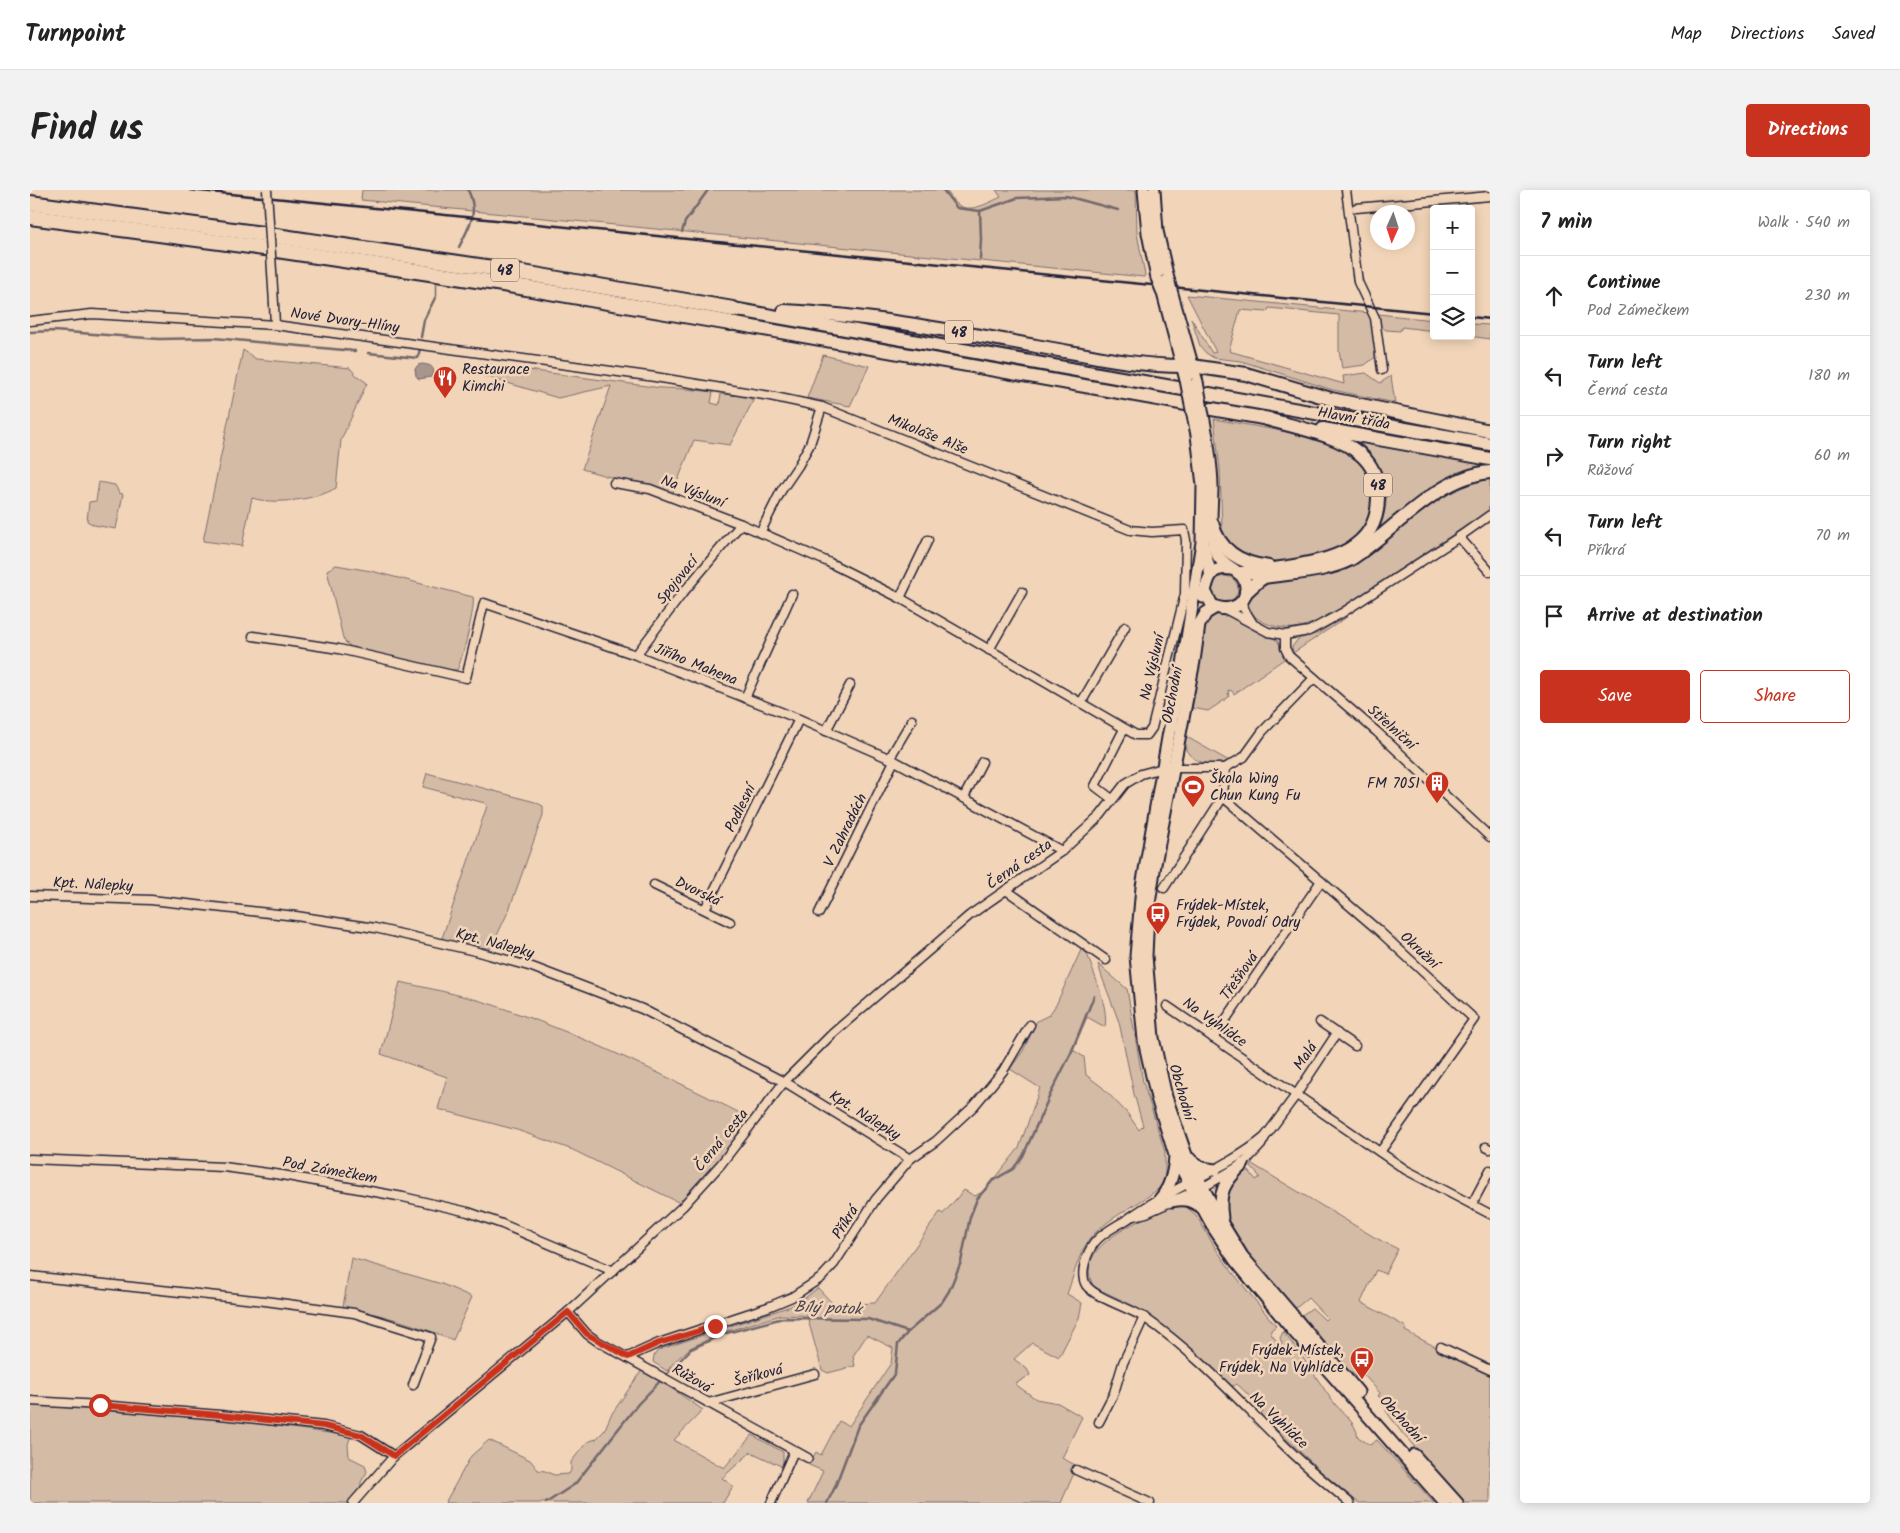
<!DOCTYPE html>
<meta charset="utf-8">
<style>
body{margin:0;font-family:Kalam,sans-serif;background:#f2f2f2;color:#222}
.controls{position:absolute;right:15px;top:15px;display:grid;overflow:hidden;border-radius:5px;box-shadow:0 2px 12px #0003}
.controls button{width:45px;height:45px;display:grid;place-items:center;padding:0;border:0;border-bottom:1px solid #e0e0e0;background:#fff;color:#222;font:25px sans-serif}
.compass{position:absolute;left:1340px;top:15px;width:45px;height:45px;border-radius:50%;background:#fff;box-shadow:0 2px 12px #0003;rotate:183deg}
.stop{position:absolute;width:15px;height:15px;margin:-11px;border:4px solid #c8321e;border-radius:50%;background:#fff}
.stop.end{background:#c8321e;border-color:#fff;box-shadow:0 1px 5px #0008}
.list{margin:0;padding:0;list-style:none}
h2{display:flex;justify-content:space-between;align-items:center;height:65px;margin:0;padding:0 20px;font-size:21px}
h2 small{font-size:16px;font-weight:400;color:#767676}
.list li{display:grid;grid-template-columns:32px 1fr auto;gap:15px;align-items:center;box-sizing:border-box;height:80px;padding:0 20px;border-top:1px solid #e0e0e0}
.list b{display:block;font-size:19px;white-space:nowrap}
.list p{margin:0;font-size:16px;white-space:nowrap;color:#767676}
.list em{font-size:16px;font-style:normal;color:#767676}
.actions{display:flex;gap:10px;padding:15px 20px}
.actions a{flex:1;padding:11px 0;border:1px solid #c8321e;border-radius:5px;text-align:center;font-size:18px;color:#c8321e}
.actions .main{background:#c8321e;color:#fff}
.icon{flex:none;width:28px;height:28px;fill:none;stroke:currentColor;stroke-width:2;stroke-linecap:round;stroke-linejoin:round}
.map{position:relative;flex:none;width:1460px;height:1313px;overflow:hidden;border-radius:5px}
header{display:flex;align-items:center;gap:30px;box-sizing:border-box;height:70px;padding:0 25px;background:#fff;border-bottom:1px solid #e0e0e0}
header strong{font-size:24px}
nav{display:flex;gap:28px;margin-inline-start:auto;font-size:18px}
.intro{display:flex;align-items:center;justify-content:space-between;box-sizing:border-box;height:120px;padding:0 30px}
h1{margin:0;font-size:35px}
.button{padding:12px 22px;border-radius:5px;background:#c8321e;color:#fff;font-size:18px;font-weight:700}
main{display:flex;gap:30px;padding:0 30px}
aside{flex:1;background:#fff;border-radius:5px;box-shadow:0 2px 12px #0003}
.map>svg:first-child{display:block}
</style>
<header>
<strong>Turnpoint</strong>
<nav><a>Map</a><a>Directions</a><a>Saved</a></nav>
</header>
<div class="intro"><h1>Find us</h1><a class="button">Directions</a></div>
<main>
<div class="map">
<svg width="1460" height="1313" viewBox="0 0 1460 1313">
<rect width="100%" height="100%" fill="#f2d5b8"/>
<filter id="ink" filterUnits="userSpaceOnUse"><feTurbulence type="fractalNoise" baseFrequency=".02" numOctaves="2"/><feDisplacementMap in="SourceGraphic" scale="10" xChannelSelector="R" yChannelSelector="G"/><feConvolveMatrix kernelMatrix="1 2 1 2 8 2 1 2 1" color-interpolation-filters="sRGB"/></filter>
<g filter="url(#ink)">
<g fill="#d4bba6" stroke="#7b6e70">
<path d="M332 0H916C919 4 922 9 926 13 938 25 958 13 971 7L966 0H1106L1107 43 1115 85 1114 87 331 10Z"/>
<polygon points="1157,105 1339,123 1343,129 1348,165 1335,175 1312,178 1309,161 1309,125 1239,118 1237,122 1210,120 1199,161 1314,194 1313,186 1336,183 1350,193 1361,186 1365,213 1303,200 1211,171 1184,168 1176,163 1170,156 1161,128 1182,163 1186,162"/>
<polygon points="1348,124 1404,130 1404,141 1372,137 1370,141 1356,140 1350,136"/>
<polygon points="1441,134 1460,135 1460,149 1439,146 1441,146"/>
<path d="M213 160 226 169 320 178 326 185 337 193 311 250 306 298C286 310 244 315 222 308L212 356 173 351Z"/>
<polygon points="793,165 839,176 820,216 777,208"/>
<polygon points="440,175 461,175 631,198 657,199 683,202 681,213 689,215 691,204 717,206 723,211 700,255 664,250 642,305 552,279 581,196 528,208 437,181"/>
<polygon points="1184,229 1280,246 1320,261 1334,277 1342,294 1343,305 1341,324 1330,345 1310,359 1264,372 1232,370 1214,365 1198,353 1192,339 1190,279"/>
<path d="M1329 252 1460 276 1436 282 1348 342C1363 306 1358 278 1329 252Z"/>
<path d="M1460 289V316L1458 318 1460 320 1297 427C1287 432 1276 436 1265 438 1244 440 1203 426 1224 399 1226 397 1231 393 1233 392 1237 390 1244 390 1248 390 1269 388 1292 389 1312 380 1348 363 1374 331 1407 310 1422 299 1442 293 1460 289Z"/>
<polygon points="69,292 85,295 89,303 93,304 86,339 64,335 57,331 59,312 66,311"/>
<path d="M306 375 341 381 443 407C446 415 432 471 427 480H420L323 458 316 453 313 448 297 380Z"/>
<circle cx="1195" cy="399" r="13"/>
<polygon points="1185,423 1206,427 1226,441 1247,450 1257,467 1204,504 1202,501 1198,500 1199,507 1178,521 1162,518 1172,461 1172,436 1175,430"/>
<polygon points="1316,425 1317,427 1263,463 1262,457 1268,449 1289,443"/>
<path d="M1155 546 1199 571C1183 576 1165 575 1156 560Z"/>
<polygon points="397,583 505,612 513,616 513,625 479,720 461,758 440,757 414,750 412,748 457,616 455,613 393,597"/>
<path d="M1051 760 1057 763C1063 783 1079 817 1075 837L1057 827 1043 860 1054 867 1056 885 1072 897 1097 923 1109 940 1113 936 1104 904 1089 832 1072 787 1068 774 1097 799 1113 892 1135 962V991L1128 999C1106 1017 1069 1031 1055 1056 1047 1070 1043 1088 1037 1104L1052 1113 1049 1128 1029 1167 1002 1153 984 1169 997 1179 1000 1185 985 1194 1006 1209 1028 1213 1052 1227 1032 1268 1047 1276 1031 1313H778L793 1281 779 1275 786 1262 791 1265 809 1231 819 1236 861 1173 863 1158 837 1145 823 1166 825 1176 798 1183 792 1180 777 1126 751 1125 694 1142 660 1158 644 1172 637 1181 623 1172 624 1166 628 1160 761 1116 771 1111 788 1098 804 1115 845 1113 910 1022 913 1024 934 1000 945 1006 956 1000 989 958 1010 898 980 879 993 861 1007 831 1019 825 1026 815Z"/>
<path d="M370 792C406 800 443 807 478 820 562 849 642 889 722 929L690 970 650 1013 543 960 487 940 408 919 417 887 351 864Z"/>
<polygon points="1222,974 1344,1047 1368,1059 1355,1084 1346,1080 1331,1112 1376,1137 1375,1141 1460,1185 1460,1313 1435,1313 1372,1243 1356,1221 1356,1211 1348,1206 1350,1203 1334,1185 1329,1189 1307,1171 1272,1125 1282,1118 1295,1130 1297,1128 1278,1108 1266,1118 1258,1112 1213,1060 1197,1033 1194,1005 1213,980 1219,981 1226,990 1230,987 1221,977"/>
<path d="M1146 1014 1155 1016 1166 1025 1186 1059 1203 1083 1246 1136 1241 1140V1144L1250 1155 1252 1153 1250 1148 1253 1142C1272 1164 1285 1186 1301 1209 1310 1222 1326 1231 1328 1247L1340 1255 1347 1250 1404 1313H1329L1295 1285 1231 1225 1233 1219 1207 1194 1203 1196 1200 1195 1126 1130 1104 1116 1064 1097C1039 1054 1119 1027 1146 1014Z"/>
<path d="M321 1068 412 1094 442 1107 423 1150C388 1135 350 1124 313 1117Z"/>
<polygon points="612,1180 625,1187 673,1220 644,1250 694,1278 722,1245 753,1262 753,1277 721,1262 692,1288 703,1296 693,1313 415,1313 441,1266 459,1250 500,1270 508,1280 515,1281 524,1285 539,1284 541,1280 541,1272 557,1252 566,1249 574,1241 581,1225"/>
<polygon points="0,1215 202,1230 321,1246 318,1254 319,1267 335,1275 337,1282 331,1292 330,1313 0,1313"/>
</g>
<path fill="#a8958b" stroke="#72676b" d="M392 174C399 175 403 175 404 183L401 187 389 189 386 186 385 179 388 175Z"/>
<g fill="none" stroke-linecap="round" stroke-linejoin="round">
<g stroke="#72676b" stroke-width="2.5">
<polyline points="913,0 927,18 950,21 987,8 1036,6 1088,20"/>
<polyline points="652,42 655,32 678,0"/>
<path d="M429 57C440 35 449 23 438 0"/>
<polyline points="950,69 951,49 950,21"/>
<polyline points="0,142 24,141 129,149 184,148 325,161"/>
<polyline points="391,147 394,130 406,106 406,95"/>
<polyline points="338,163 388,168 390,158"/>
<polyline points="516,1313 545,1294 608,1214 661,1159 693,1144 753,1128 838,1129 878,1142 912,1112 919,1101 931,1072 940,1027 947,1009 962,991 983,979 993,966 1020,905 1041,863 1064,806"/>
<polyline points="797,1313 805,1297 828,1236 865,1183 868,1154 878,1142"/>
</g>
<defs>
<g id="minor">
<polyline points="1316,0 1328,92 1345,128 1352,180"/>
<polyline points="1326,18 1460,6"/>
<polyline points="244,114 245,135"/>
<polyline points="0,131 62,124 245,135 625,187 740,206 792,217 1100,340 1122,342 1154,340 1156,350 1155,404 1122,538 1117,545 1106,545 870,408 798,372 711,334 620,299 584,293"/>
<polyline points="730,343 751,301 768,276 780,254 792,217"/>
<polyline points="1429,347 1460,382"/>
<polyline points="870,408 898,350"/>
<polyline points="1213,410 1214,419 1222,432"/>
<polyline points="1195,419 1238,442 1255,445 1279,441 1312,423 1429,347 1460,325"/>
<polyline points="1255,445 1255,458 1259,466 1347,542 1460,647"/>
<polyline points="223,446 309,459 436,488 454,413 606,465 769,529 863,570 1032,661"/>
<polyline points="959,460 992,402"/>
<polyline points="606,465 652,404 711,334"/>
<polyline points="715,508 762,404"/>
<polyline points="1051,513 1095,437"/>
<polyline points="796,541 820,495"/>
<polyline points="934,607 952,572"/>
<polyline points="1193,607 1348,740 1444,829 1350,962"/>
<polyline points="1082,609 1065,596 1094,539"/>
<polyline points="624,695 700,732"/>
<polyline points="1134,698 1193,607 1195,578"/>
<polyline points="976,700 1076,770"/>
<polyline points="0,706 121,710 266,726 345,738 445,761 502,777 612,819 760,895 880,969"/>
<polyline points="675,719 769,529"/>
<polyline points="789,723 863,573 862,564 882,530"/>
<polyline points="1137,816 1376,980 1460,1024"/>
<polyline points="1290,832 1325,856"/>
<polyline points="1183,848 1291,691"/>
<path d="M1235 947C1195 980 1144 996 1102 1026 1090 1035 1075 1040 1065 1052 1057 1062 1049 1083 1056 1095 1065 1108 1100 1118 1115 1128 1166 1163 1208 1210 1252 1253 1273 1274 1297 1294 1320 1313"/>
<polyline points="1456,957 1460,959"/>
<polyline points="0,969 194,977 252,985 373,1007 438,1022 472,1034 583,1081"/>
<polyline points="1442,1014 1460,980"/>
<polyline points="1104,1026 1116,1023 1172,998 1213,974 1231,955 1235,947 1266,905 1307,843"/>
<polyline points="0,1086 235,1111 324,1123 401,1147 383,1195"/>
<polyline points="538,1122 557,1144 567,1151 778,1268"/>
<polyline points="1411,1157 1460,1180"/>
<polyline points="598,1167 629,1153 738,1117 762,1107 791,1088 804,1074 846,1009 880,969 906,951 944,916 973,881 1000,835"/>
<polyline points="0,1211 70,1215 190,1225 294,1236 331,1245 364,1266"/>
<polyline points="678,1213 785,1184"/>
<polyline points="1069,1232 1084,1203 1093,1173 1114,1127"/>
<polyline points="1046,1280 1120,1313"/>
<polyline points="323,1313 364,1266 538,1122 653,1016 691,974 754,892 802,844 940,725 1032,661 1070,626 1095,594 1111,584 1133,578 1195,578 1214,567 1232,542 1284,488"/>
<polyline points="741,1313 764,1261"/>
</g>
<g id="secondary">
<polyline points="1114,0 1118,43 1127,88"/>
<polyline points="1124,0 1127,41 1138,89"/>
<polyline points="1133,103 1156,190"/>
<polyline points="1142,104 1167,192"/>
<polyline points="1167,245 1173,295 1172,352 1151,487 1139,542 1112,697 1106,766 1114,850 1127,908 1145,965 1159,993 1185,1040 1205,1070 1261,1138 1415,1313"/>
<polyline points="1173,356 1181,385"/>
<path d="M1175 401 1182 415C1196 423 1216 417 1216 399 1217 379 1192 379 1186 362 1178 343 1182 317 1182 297 1182 280 1179 263 1177 247"/>
<path d="M1173 407C1179 391 1177 376 1201 379"/>
<polyline points="1186,417 1176,423 1169,435 1164,471 1125,674 1118,721 1116,766 1123,848 1136,907 1157,968 1193,1035 1212,1066 1328,1202"/>
<polyline points="1160,969 1172,978 1185,980"/>
<path d="M1130 1009C1141 997 1144 982 1145 966"/>
<path d="M1142 1011C1155 1008 1160 1010 1171 1017"/>
<path d="M1192 1028C1188 1002 1194 992 1213 974"/>
<polyline points="1384,1265 1427,1313"/>
</g>
<g id="trunk">
<polyline points="703,119 1153,199"/>
<path d="M754 121C839 125 923 141 1006 156 1055 164 1103 176 1153 176"/>
<polyline points="700,133 1156,214"/>
<polyline points="1162,176 1216,184 1301,209 1460,241"/>
<polyline points="1179,204 1460,254"/>
<polyline points="1182,219 1239,229"/>
<polyline points="1293,239 1460,269"/>
<path d="M1182 333C1189 361 1212 374 1239 377"/>
<path d="M1209 383C1226 383 1241 379 1258 377 1300 370 1348 360 1348 308 1349 291 1343 275 1330 264 1308 244 1259 236 1230 227"/>
<path d="M1216 402 1228 391 1234 387C1264 382 1293 383 1321 369 1363 342 1406 287 1460 282"/>
</g>
<g id="motorway">
<polyline points="0,13 233,44"/>
<polyline points="0,27 234,58"/>
<polyline points="246,46 476,80 703,119"/>
<polyline points="247,60 473,94 700,133"/>
</g>
</defs>
<use href="#minor" stroke="#22223b" stroke-width="11"/>
<use href="#secondary" stroke="#22223b" stroke-width="15"/>
<use href="#trunk" stroke="#22223b" stroke-width="16"/>
<use href="#motorway" stroke="#22223b" stroke-width="18"/>
<use href="#minor" stroke="#f2d5b8" stroke-width="8"/>
<use href="#secondary" stroke="#f2d5b8" stroke-width="11"/>
<use href="#trunk" stroke="#f2d5b8" stroke-width="12"/>
<use href="#motorway" stroke="#f2d5b8" stroke-width="14"/>
<g stroke="#22223b" stroke-width="2.5">
<polyline points="160,0 231,7"/>
<polyline points="244,8 1404,123"/>
<polyline points="1441,127 1460,129"/>
</g>
<defs>
<polyline id="minor-bridge" points="237,0 244,114"/>
<g id="secondary-bridge">
<polyline points="1127,88 1133,103"/>
<polyline points="1138,89 1142,104"/>
<polyline points="1156,190 1167,245"/>
<polyline points="1167,192 1177,247"/>
</g>
</defs>
<use href="#minor-bridge" stroke="#22223b" stroke-width="11" stroke-linecap="butt"/>
<use href="#secondary-bridge" stroke="#22223b" stroke-width="15" stroke-linecap="butt"/>
<use href="#minor-bridge" stroke="#f2d5b8" stroke-width="8"/>
<use href="#secondary-bridge" stroke="#f2d5b8" stroke-width="11"/>
</g>
</g>
<g fill="none" stroke-linecap="round" stroke-linejoin="round" filter="url(#ink)">
<polyline stroke="#c8321e" stroke-width="6" points="70,1215 190,1225 294,1236 331,1245 364,1266 538,1122 557,1144 598,1167 629,1153 685,1136"/>
</g>
<defs>
<symbol id="restaurant-pin" viewBox="-11 -11 22 30"><path d="M0 17L-7.5 6A9.5 9.5 0 1 1 7.5 6Z" fill="#c8321e" stroke="#f2d5b8"/><path d="M-5-6h1v4h1v-4h1v4h1v-4h1v5L-1.5 .5V6h-2V.5L-5-1ZM5-6V6H3V1.5H1.5Q1.5-4 5-6Z" fill="#fff"/></symbol>
<symbol id="building-pin" viewBox="-11 -11 22 30"><path d="M0 17L-7.5 6A9.5 9.5 0 1 1 7.5 6Z" fill="#c8321e" stroke="#f2d5b8"/><path d="M-4-6H4V6H1V3H-1V6H-4ZM-2.5-4.3h1.7v1.8h-1.7ZM.8-4.3h1.7v1.8H.8ZM-2.5-1h1.7V.8h-1.7ZM.8-1h1.7V.8H.8Z" fill="#fff"/></symbol>
<symbol id="stadium-pin" viewBox="-11 -11 22 30"><path d="M0 17L-7.5 6A9.5 9.5 0 1 1 7.5 6Z" fill="#c8321e" stroke="#f2d5b8"/><path d="M0-5a6.5 5 0 1 0 0 10a6.5 5 0 1 0 0-10ZM-3.5-1.8h7v3.6h-7Z" fill="#fff"/></symbol>
<symbol id="bus-pin" viewBox="-11 -11 22 30"><path d="M0 17L-7.5 6A9.5 9.5 0 1 1 7.5 6Z" fill="#c8321e" stroke="#f2d5b8"/><path d="M-5-6H5V4H4V6H2V4H-2V6H-4V4H-5ZM-3.5-4V0h7V-4ZM-3.5 1.2v1.5H-2V1.2ZM2 1.2v1.5H3.5V1.2Z" fill="#fff"/></symbol>
</defs>
<g fill-rule="evenodd">
<use href="#restaurant-pin" x="401" y="174" width="28" height="38"/>
<use href="#building-pin" x="1393" y="579" width="28" height="38"/>
<use href="#stadium-pin" x="1149" y="583" width="28" height="38"/>
<use href="#bus-pin" x="1114" y="710" width="28" height="38"/>
<use href="#bus-pin" x="1318" y="1155" width="28" height="38"/>
</g>
<g text-anchor="middle" stroke-width="5" stroke-linejoin="round" paint-order="stroke">
<g fill="#f2d5b8" stroke="#605860" stroke-width="1">
<rect x="461" y="68.5" width="28" height="23" rx="4"/>
<rect x="915" y="130.5" width="28" height="23" rx="4"/>
<rect x="1334" y="283.5" width="28" height="23" rx="4"/>
</g>
<g font-size="14" font-weight="bold" fill="#22223b">
<text x="475" y="85">48</text>
<text x="929" y="147">48</text>
<text x="1348" y="300">48</text>
</g>
<g font-size="15" fill="#22223b" stroke="#f2d5b8">
<text transform="translate(315 130) rotate(8)" y="5">Nové Dvory-Hlíny</text>
<text transform="translate(1324 228) rotate(10)" y="5">Hlavní třída</text>
<text transform="translate(898 244) rotate(22)" y="5">Mikoláše Alše</text>
<text transform="translate(663 301) rotate(21)" y="5">Na Výsluní</text>
<text transform="translate(647 390) rotate(-51)" y="5">Spojovací</text>
<text transform="translate(666 474) rotate(22)" y="5">Jiřího Mahena</text>
<text transform="translate(1122 477) rotate(-77)" y="5">Na Výsluní</text>
<text transform="translate(1142 505) rotate(-79)" y="5">Obchodní</text>
<text transform="translate(1362 537) rotate(42)" y="5">Střelniční</text>
<text transform="translate(710 618) rotate(-64)" y="5">Podlesní</text>
<text transform="translate(815 640) rotate(-64)" y="5">V Zahradách</text>
<text transform="translate(989 674) rotate(-35)" y="5">Černá cesta</text>
<text transform="translate(63 694) rotate(3)" y="5">Kpt. Nálepky</text>
<text transform="translate(668 701) rotate(26)" y="5">Dvorská</text>
<text transform="translate(465 753) rotate(15)" y="5">Kpt. Nálepky</text>
<text transform="translate(1390 760) rotate(43)" y="5">Okružní</text>
<text transform="translate(1209 786) rotate(-55)" y="5">Třešňová</text>
<text transform="translate(1185 832) rotate(35)" y="5">Na Vyhlídce</text>
<text transform="translate(1275 866) rotate(-56)" y="5">Malá</text>
<text transform="translate(1152 902) rotate(74)" y="5">Obchodní</text>
<text transform="translate(835 925) rotate(32)" y="5">Kpt. Nálepky</text>
<text transform="translate(691 950) rotate(-51)" y="5">Černá cesta</text>
<text transform="translate(300 980) rotate(10)" y="5">Pod Zámečkem</text>
<text transform="translate(815 1032) rotate(-58)" y="5">Příkrá</text>
<text transform="translate(728 1185) rotate(-15)" y="5">Šeříková</text>
<text transform="translate(662 1188) rotate(30)" y="5">Růžová</text>
<text transform="translate(1372 1229) rotate(48)" y="5">Obchodní</text>
<text transform="translate(1249 1230) rotate(44)" y="5">Na Vyhlídce</text>
</g>
<g font-size="15" fill="#22223b" stroke="#f2d5b8" text-anchor="start">
<text x="432" y="184">Restaurace<tspan x="432" dy="17">Kimchi</tspan></text>
<text x="1180" y="593">Škola Wing<tspan x="1180" dy="17">Chun Kung Fu</tspan></text>
<text x="1390" y="598" text-anchor="end">FM 7051</text>
<text x="1146" y="720">Frýdek-Místek,<tspan x="1146" dy="17">Frýdek, Povodí Odry</tspan></text>
<text x="1314" y="1165" text-anchor="end">Frýdek-Místek,<tspan x="1314" dy="17">Frýdek, Na Vyhlídce</tspan></text>
</g>
<g font-size="16" font-style="italic" fill="#4a4453" stroke="#f2d5b8">
<text transform="translate(798 1117) rotate(2)" y="6">Bílý potok</text>
</g>
</g>
</svg>
<div class="controls">
<button>+</button>
<button>−</button>
<button><svg class="icon" aria-label="layers" viewBox="0 0 24 24"><path d="M12 4l9 5-9 5-9-5zM3 14l9 5 9-5"/></svg></button>
</div>
<svg class="compass" viewBox="-18 -18 36 36"><path d="M0-13l5 13h-10z" fill="#e53935"/><path d="M0 13l5-13h-10z" fill="#767676"/></svg>
<div class="stop" style="left:70px;top:1215px"></div>
<div class="stop end" style="left:685px;top:1136px"></div>
</div>
<aside>
<h2>7 min<small>Walk · 540 m</small></h2>
<ul class="list">
<li><svg class="icon" aria-label="ahead" viewBox="0 0 24 24"><path d="M12 20V5M6 11l6-6 6 6"/></svg><div><b>Continue</b><p>Pod Zámečkem</p></div><em>230 m</em></li>
<li><svg class="icon" aria-label="left" viewBox="0 0 24 24"><path d="M17 20v-9H6M10 6l-5 5 5 5"/></svg><div><b>Turn left</b><p>Černá cesta</p></div><em>180 m</em></li>
<li><svg class="icon" aria-label="right" viewBox="0 0 24 24"><path d="M7 20v-9h11M14 6l5 5-5 5"/></svg><div><b>Turn right</b><p>Růžová</p></div><em>60 m</em></li>
<li><svg class="icon" aria-label="left" viewBox="0 0 24 24"><path d="M17 20v-9H6M10 6l-5 5 5 5"/></svg><div><b>Turn left</b><p>Příkrá</p></div><em>70 m</em></li>
<li><svg class="icon" aria-label="arrive" viewBox="0 0 24 24"><path d="M6 21V4h12l-3 4 3 4H6"/></svg><div><b>Arrive at destination</b></div></li>
</ul>
<div class="actions"><a class="main">Save</a><a>Share</a></div>
</aside>
</main>
